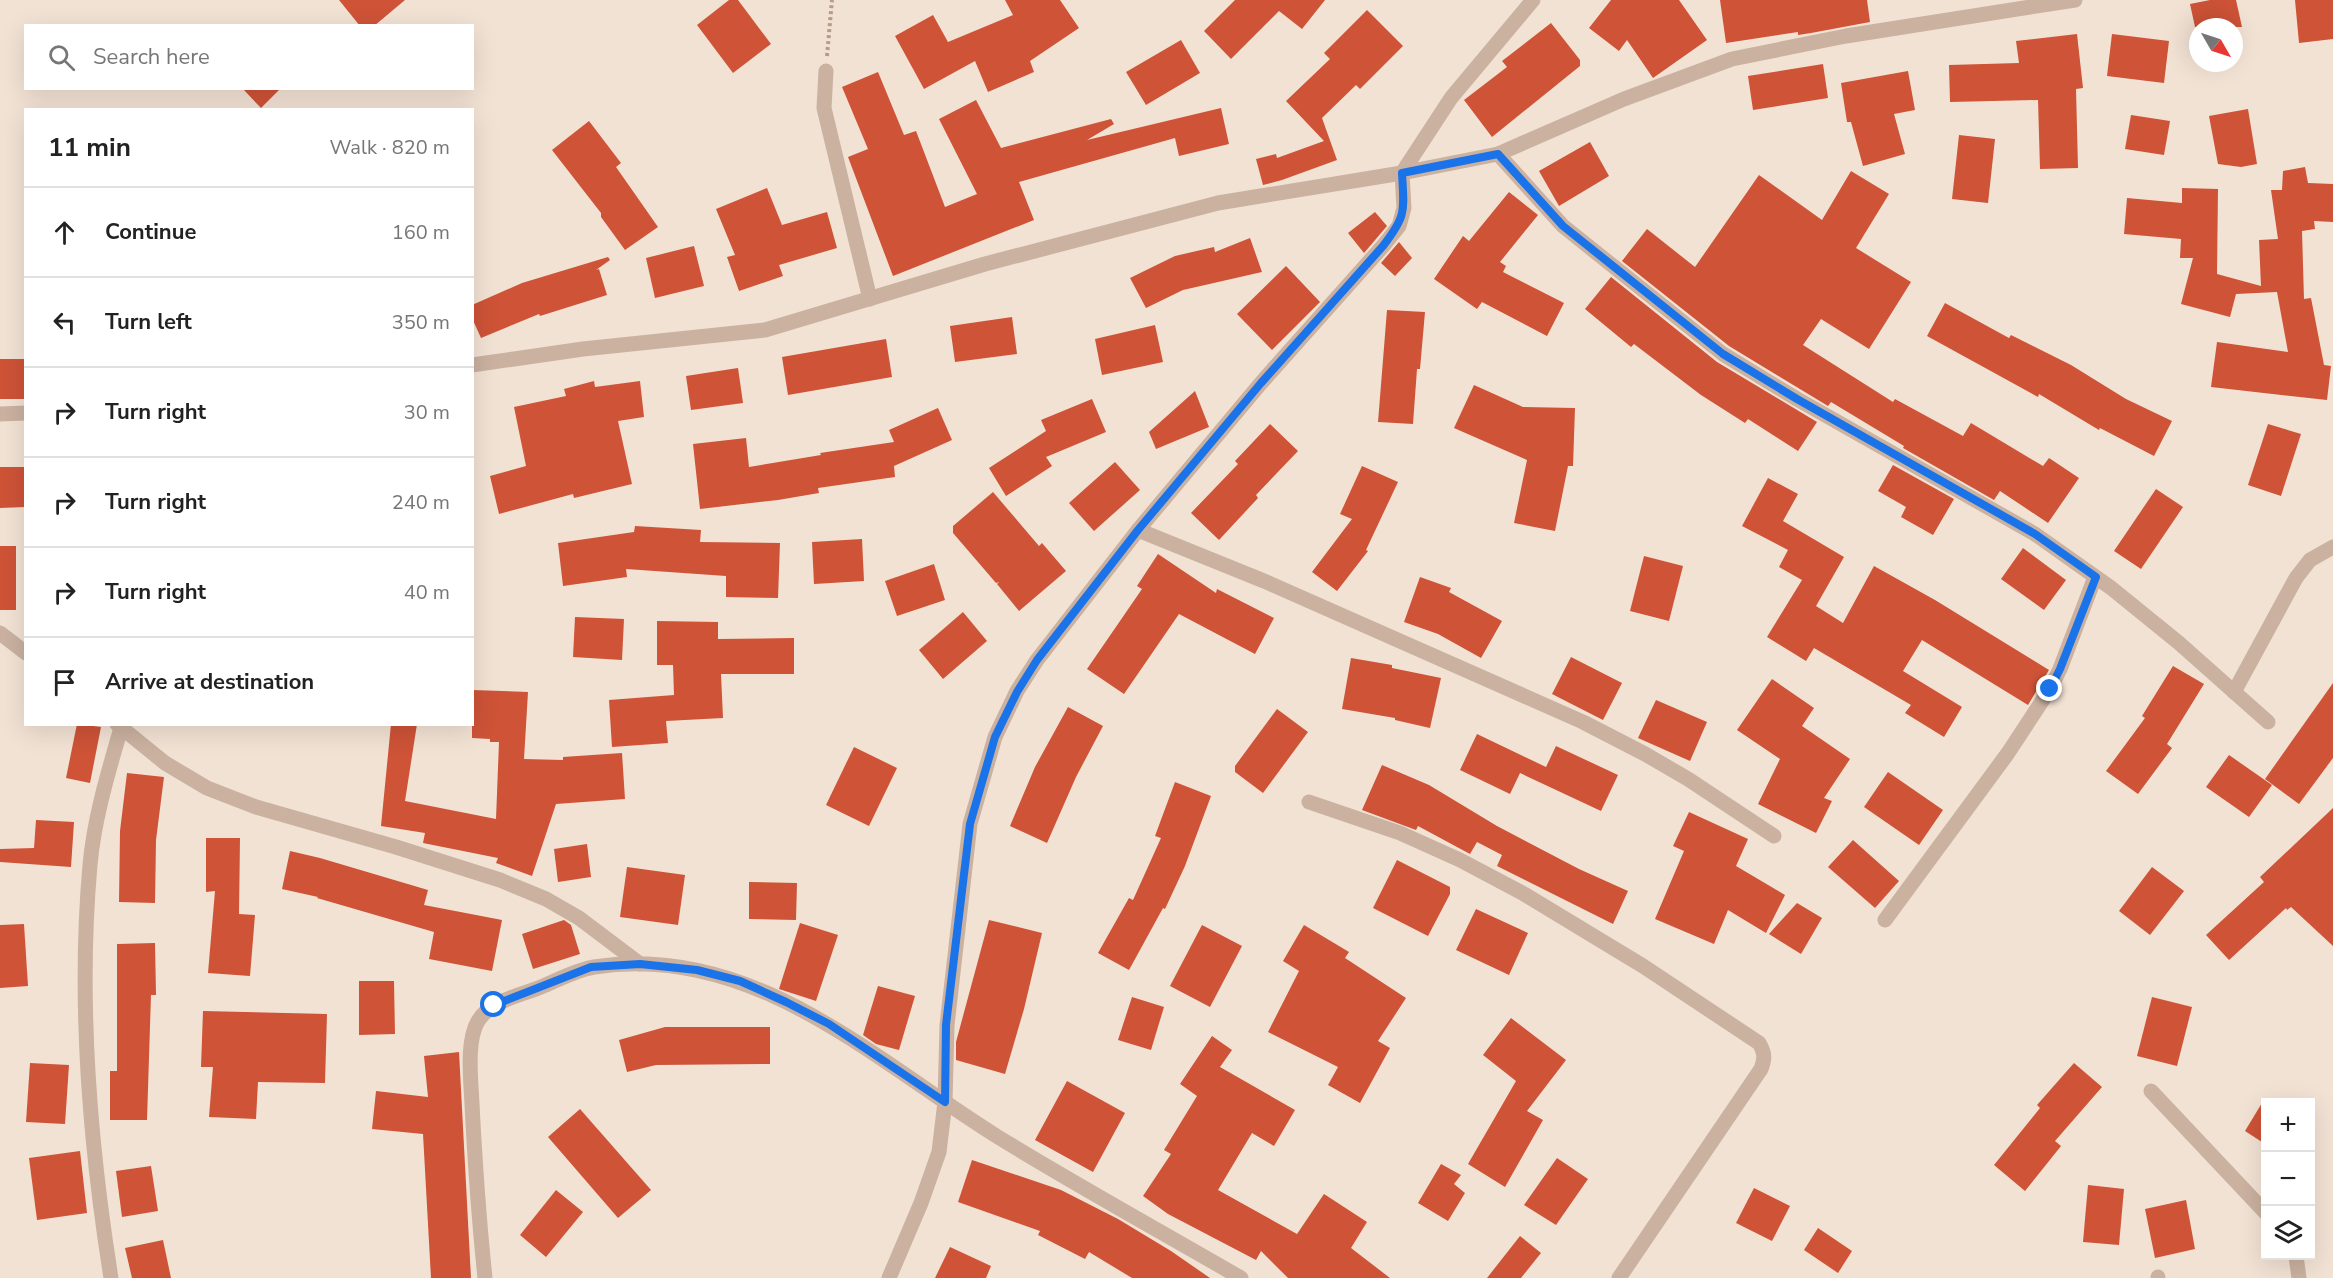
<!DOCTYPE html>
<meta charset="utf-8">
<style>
body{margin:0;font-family:"Nunito Sans",sans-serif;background:#f2f2f2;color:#222}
.controls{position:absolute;right:18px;bottom:18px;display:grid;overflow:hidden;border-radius:0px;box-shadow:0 6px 24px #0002}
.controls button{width:54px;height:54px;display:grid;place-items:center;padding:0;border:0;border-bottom:2px solid #e0e0e0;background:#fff;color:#222;font:30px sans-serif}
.compass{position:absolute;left:2189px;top:18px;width:54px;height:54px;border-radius:50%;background:#fff;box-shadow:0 6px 24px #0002;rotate:129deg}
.stop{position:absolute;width:18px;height:18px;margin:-14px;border:4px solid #1a73e8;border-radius:50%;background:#fff}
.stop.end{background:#1a73e8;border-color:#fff;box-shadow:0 2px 6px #0008}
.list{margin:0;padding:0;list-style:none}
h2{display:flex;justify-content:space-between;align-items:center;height:78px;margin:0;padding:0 24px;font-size:26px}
h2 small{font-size:20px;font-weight:400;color:#767676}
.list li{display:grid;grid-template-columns:39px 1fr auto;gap:18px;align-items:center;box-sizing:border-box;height:90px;padding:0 24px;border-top:2px solid #e0e0e0}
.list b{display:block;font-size:22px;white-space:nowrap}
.list em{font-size:20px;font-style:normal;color:#767676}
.icon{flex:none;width:33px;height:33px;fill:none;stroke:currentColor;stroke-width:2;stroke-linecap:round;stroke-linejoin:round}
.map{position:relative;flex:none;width:2333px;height:1278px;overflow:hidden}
.search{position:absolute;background:#fff;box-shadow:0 6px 24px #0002;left:24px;top:24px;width:450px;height:66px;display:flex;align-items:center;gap:15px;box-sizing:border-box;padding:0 21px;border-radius:0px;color:#767676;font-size:22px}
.panel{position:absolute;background:#fff;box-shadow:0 6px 24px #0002;left:24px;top:108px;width:450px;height:618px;border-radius:0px}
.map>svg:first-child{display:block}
</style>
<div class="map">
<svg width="2333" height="1278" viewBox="0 0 2333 1278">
<rect width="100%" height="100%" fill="#f2e2d4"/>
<g fill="#ce5337">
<polygon points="339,0 405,0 374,26 360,26"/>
<polygon points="729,0 738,0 771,44 733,73 697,25"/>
<polygon points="1005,0 1060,0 1079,28 1030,61 1034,72 988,92 975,61 924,89 895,36 933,15 948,42 1013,15"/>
<polygon points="1235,0 1325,0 1302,29 1279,11 1231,59 1204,31"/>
<polygon points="1611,0 1679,0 1707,40 1653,78 1627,40 1619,51 1589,28"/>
<polygon points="1720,0 1867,0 1870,22 1811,33 1798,35 1798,32 1726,43"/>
<polygon points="2210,0 2236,0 2242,27 2195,27 2190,4"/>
<polygon points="2295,0 2333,0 2333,39 2299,43"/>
<polygon points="1367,10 1403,46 1360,89 1356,85 1322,118 1337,160 1282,180 1263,185 1256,159 1276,154 1277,158 1324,141 1286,101 1330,59 1324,53"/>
<polygon points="1551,23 1580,60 1580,66 1492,137 1464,100 1507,67 1502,61"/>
<polygon points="2077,34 2083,88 2076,89 2078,168 2040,169 2038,100 1950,102 1949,65 2019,63 2016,41"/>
<polygon points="2112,34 2169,41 2164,83 2107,76"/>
<polygon points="1181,40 1200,73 1146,105 1126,72"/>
<polygon points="1823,64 1828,98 1753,110 1748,76"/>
<polygon points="1908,71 1915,110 1894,114 1905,154 1863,166 1851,122 1847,122 1841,83"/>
<polygon points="878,72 904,135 916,131 945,207 977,194 939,119 976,100 1001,148 1111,119 1114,124 1087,140 1221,108 1229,144 1179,156 1175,138 1019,182 1034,220 893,276 848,157 868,149 842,87"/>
<polygon points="242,88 281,88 261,108"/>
<polygon points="2248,109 2257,164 2241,167 2218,164 2209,116"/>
<polygon points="2131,115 2170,121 2164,155 2125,149"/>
<polygon points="589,121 621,163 616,167 658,227 625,250 601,217 601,213 552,150"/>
<polygon points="1959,135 1995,139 1988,203 1952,199"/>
<polygon points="1590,142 1609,176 1559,206 1539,171"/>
<polygon points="2305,167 2308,183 2333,184 2333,222 2314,221 2315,229 2302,231 2304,299 2311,298 2324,365 2331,366 2327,400 2211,387 2217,342 2288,352 2277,292 2236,294 2230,317 2181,304 2193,258 2180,258 2181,239 2124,234 2127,198 2182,203 2182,188 2218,189 2217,274 2261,286 2259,240 2278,239 2271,190 2282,190 2283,171"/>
<polygon points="1851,171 1889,194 1856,248 1911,282 1869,349 1821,319 1803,345 1893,402 1895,399 1963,436 1971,423 2043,466 2049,458 2079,478 2048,523 2000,491 1994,500 1903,448 1904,446 1831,402 1828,406 1729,346 1622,261 1647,229 1695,267 1759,175 1822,220"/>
<polygon points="767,188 782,225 827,212 837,248 779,265 783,276 739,291 727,257 735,255 716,209"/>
<polygon points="1509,192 1538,215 1500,262 1506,266 1503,272 1564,303 1547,336 1482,302 1477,309 1434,279 1463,236 1469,241"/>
<polygon points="1375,212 1387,226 1364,253 1348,233"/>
<polygon points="1250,238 1262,272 1183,290 1146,308 1130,278 1175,256 1214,247 1215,252"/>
<polygon points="1399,242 1412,258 1395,276 1381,263"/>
<polygon points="694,246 704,286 655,298 646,258"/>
<polygon points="608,257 610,260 596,270 599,269 607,295 540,316 539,314 481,338 472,318 472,305 522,283"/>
<polygon points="1286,266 1320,302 1272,350 1237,314"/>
<polygon points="1611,277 1717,362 1817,422 1798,451 1748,419 1745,423 1701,395 1634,344 1631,347 1585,309"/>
<polygon points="1945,303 2009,338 2011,335 2071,365 2126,399 2172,421 2154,456 2100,428 2099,430 2039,394 2038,397 1927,336"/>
<polygon points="1387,310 1425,312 1420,369 1417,369 1413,424 1378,422"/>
<polygon points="1012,317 1017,354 955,362 950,326"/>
<polygon points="1155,325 1163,362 1102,375 1095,339"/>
<polygon points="886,339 892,377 788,395 782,357"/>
<rect x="0" y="359" width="26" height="40"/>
<polygon points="738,368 743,403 691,410 686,376"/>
<polygon points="594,381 595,387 640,381 644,417 618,421 632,484 574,498 573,494 499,514 490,476 526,466 514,407 566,396 564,389"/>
<polygon points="1474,385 1523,407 1575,408 1573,466 1568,466 1555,531 1514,523 1527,460 1454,428"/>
<polygon points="1195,391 1209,427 1156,449 1149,432"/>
<polygon points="1092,399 1106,432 1046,457 1052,466 1006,496 989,468 1046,431 1041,420"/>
<polygon points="938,408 952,440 894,466 895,477 818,488 819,493 778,500 700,509 693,444 746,438 749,467 821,455 820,453 894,442 889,430"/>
<polygon points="1270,424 1298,451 1256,495 1258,498 1219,540 1191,513 1238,464 1235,461"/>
<polygon points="2268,424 2301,434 2281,496 2248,485"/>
<polygon points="1115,462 1140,490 1094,531 1069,503"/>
<polygon points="1893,465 1954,499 1933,535 1901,517 1906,507 1878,491"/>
<polygon points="1362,466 1398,482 1366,550 1368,551 1337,591 1312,572 1352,519 1340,514"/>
<polygon points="0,467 26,467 26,507 0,508"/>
<polygon points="1768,478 1798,494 1783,521 1844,557 1816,606 1843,623 1874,566 1935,600 2049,670 2028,705 1922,640 1903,671 1962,707 1944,737 1905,713 1911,705 1814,648 1806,661 1767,637 1802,580 1779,567 1788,550 1742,526"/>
<polygon points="2156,489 2183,507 2141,569 2114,551"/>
<polygon points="993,492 1039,546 1042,543 1066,571 1019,611 997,584 999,582 996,583 953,533 953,526"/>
<polygon points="635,526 701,530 700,542 780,543 778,598 726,597 726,576 626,569 627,577 563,586 558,543 634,532"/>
<polygon points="862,539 864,581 814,584 812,542"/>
<rect x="0" y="546" width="16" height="64"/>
<polygon points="2023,548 2066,580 2044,610 2001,579"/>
<polygon points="1158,554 1216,593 1217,589 1274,618 1255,654 1179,614 1124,694 1087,669 1142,589 1137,586"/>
<polygon points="1644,556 1683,566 1669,621 1630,611"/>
<polygon points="934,564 945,600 897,616 885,581"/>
<polygon points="1420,577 1451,588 1449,592 1502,621 1481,658 1438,634 1404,622"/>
<polygon points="963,612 987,641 943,679 919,650"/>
<polygon points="575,617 624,619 622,660 573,657"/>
<polygon points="657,621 718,622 718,639 794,638 794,674 721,674 723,718 666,721 668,743 612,747 609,700 674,695 673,665 657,665"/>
<polygon points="1571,657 1622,683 1603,720 1552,694"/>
<polygon points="1351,658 1392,665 1392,668 1441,678 1430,728 1395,720 1395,718 1342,709"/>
<polygon points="2173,666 2204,684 2167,744 2172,748 2138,794 2106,771 2145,718 2142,716"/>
<polygon points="1772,679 1814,708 1802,726 1850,759 1824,798 1832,801 1816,833 1758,804 1780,759 1737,730"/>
<polygon points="2333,683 2333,758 2299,804 2265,779"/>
<polygon points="472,690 528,692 524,759 563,760 563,757 622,753 625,799 556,804 532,876 496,863 498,858 423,843 425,833 381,826 391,724 417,724 405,801 496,819 499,742 490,742 490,739 472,738"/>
<polygon points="1656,700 1707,722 1690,761 1638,738"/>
<polygon points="1068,707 1103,726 1076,777 1047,843 1010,826 1035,767"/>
<polygon points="1277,709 1308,732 1263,793 1235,772 1235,766"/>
<polygon points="77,724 101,727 90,783 66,778"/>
<polygon points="1477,734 1546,767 1556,746 1618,775 1601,811 1520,773 1510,794 1460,770"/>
<polygon points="854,747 897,768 869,826 826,805"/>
<polygon points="2229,755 2272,785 2249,817 2206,787"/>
<polygon points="1382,765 1429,785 1497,826 1579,869 1628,891 1613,924 1497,866 1502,855 1477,842 1470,854 1418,826 1416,830 1362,810"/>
<polygon points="1888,772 1943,810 1919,845 1864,807"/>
<polygon points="127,773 164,777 156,840 155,903 119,902 120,831"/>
<polygon points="1175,782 1211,796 1185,866 1165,909 1163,908 1129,970 1098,953 1129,898 1133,900 1161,838 1155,836"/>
<polygon points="2333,808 2333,946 2291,907 2287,910 2286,908 2229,960 2206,935 2264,882 2260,877"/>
<polygon points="1689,812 1748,839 1736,866 1785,895 1766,933 1728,910 1714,944 1655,919 1684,851 1673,846"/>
<polygon points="36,820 74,822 71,867 0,862 0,849 34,848"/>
<polygon points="206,838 240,838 239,914 255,915 250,976 208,973 215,891 206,892"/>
<polygon points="1853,840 1899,881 1875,908 1828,867"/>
<polygon points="587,844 591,877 558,882 554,849"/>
<polygon points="290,851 320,858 428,890 424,905 502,920 492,971 429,959 434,932 317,898 318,897 282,889"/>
<polygon points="1397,860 1450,887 1450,894 1428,936 1373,908"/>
<polygon points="627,867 685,875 678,925 620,917"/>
<polygon points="2152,867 2184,891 2150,935 2119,911"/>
<polygon points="749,882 797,883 796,920 749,919"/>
<polygon points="1797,903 1822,918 1801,954 1769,934"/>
<polygon points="1476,909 1528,933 1509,975 1456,950"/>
<polygon points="564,920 571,925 580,954 533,969 522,934"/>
<polygon points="989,920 1042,933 1024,1009 1005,1074 956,1060 956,1042"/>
<polygon points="800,923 838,935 816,1001 779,989"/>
<polygon points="24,924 28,986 0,988 0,925"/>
<polygon points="1202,925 1242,946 1210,1007 1170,986"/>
<polygon points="1304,925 1349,952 1345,958 1406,998 1378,1041 1390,1048 1360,1103 1328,1085 1338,1067 1268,1032 1299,971 1283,961"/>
<polygon points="155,943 156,995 151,995 147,1120 110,1120 110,1071 117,1071 117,944"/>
<polygon points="359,981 394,981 395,1034 359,1035"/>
<polygon points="878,986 915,996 899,1050 876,1044 863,1035"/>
<polygon points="1132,997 1164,1007 1151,1050 1118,1040"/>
<polygon points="2152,997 2192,1007 2177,1066 2137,1056"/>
<polygon points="203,1011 327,1014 325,1083 258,1082 256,1119 209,1117 213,1067 201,1067"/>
<polygon points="1511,1018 1566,1060 1527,1111 1543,1120 1505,1187 1468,1164 1516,1081 1483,1055"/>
<polygon points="665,1027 770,1027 770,1064 656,1065 627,1072 619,1040"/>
<polygon points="1212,1036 1232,1050 1220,1067 1295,1110 1274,1146 1252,1133 1218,1190 1297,1234 1324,1194 1367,1222 1351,1248 1390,1278 1288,1278 1261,1251 1256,1260 1168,1214 1143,1196 1171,1154 1164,1150 1197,1096 1180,1084"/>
<polygon points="459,1052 471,1278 431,1278 423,1134 372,1129 376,1091 428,1097 424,1056"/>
<polygon points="30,1063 69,1065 65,1124 26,1122"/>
<polygon points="2074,1063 2102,1087 2055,1141 2061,1146 2025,1191 1994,1165 2040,1108 2037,1105"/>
<polygon points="1067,1081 1125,1113 1093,1172 1035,1140"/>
<polygon points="2265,1098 2265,1144 2245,1131"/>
<polygon points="580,1109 651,1190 618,1218 548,1137"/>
<polygon points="80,1151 87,1213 37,1220 29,1158"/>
<polygon points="1557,1158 1588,1179 1556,1225 1524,1205"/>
<polygon points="972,1160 1061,1190 1118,1219 1171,1251 1210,1278 1132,1278 1089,1252 1085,1259 1038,1235 1040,1231 958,1202"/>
<polygon points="1441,1164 1461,1175 1454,1184 1465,1193 1448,1221 1418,1203"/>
<polygon points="151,1166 158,1211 122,1217 116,1171"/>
<polygon points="2088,1185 2124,1189 2119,1245 2083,1242"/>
<polygon points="1754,1188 1790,1206 1772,1241 1736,1223"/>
<polygon points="556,1190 583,1212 546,1257 520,1235"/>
<polygon points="2186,1200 2195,1249 2155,1258 2145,1209"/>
<polygon points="1818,1228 1852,1251 1838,1273 1804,1250"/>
<polygon points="1520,1236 1541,1253 1521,1278 1487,1278"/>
<polygon points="163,1240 171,1278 132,1278 125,1248"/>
<polygon points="950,1247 991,1266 986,1278 935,1278"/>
</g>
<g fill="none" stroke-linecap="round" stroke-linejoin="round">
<polyline stroke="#b69b8b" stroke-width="4" stroke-dasharray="3 3" stroke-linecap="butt" points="827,56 832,0"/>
<g stroke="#cab1a0" stroke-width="15">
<polyline points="826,71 824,108 870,299"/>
<polyline points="1498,154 1563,226 1723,354 1797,399 2035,534 2110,587 2179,643 2268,722"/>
<polyline points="472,365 583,349 765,330 985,264 1218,203 1402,173 1498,154 1624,99 1732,59 1846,36 2075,0"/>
<polyline points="0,414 26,413"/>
<polyline points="1138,530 1264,581 1583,722 1645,754 1688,779 1774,836"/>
<polyline points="0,633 26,653"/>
<polyline points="2234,692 2296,578 2310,560 2333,547"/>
<polyline points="117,724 165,763 207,788 256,807 396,847 500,880 546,899 579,918 640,964"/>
<path d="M1309 802 1400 833 1460 860 1524 894 1643 966 1759 1043C1765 1053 1765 1059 1761 1069L1619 1278"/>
<polyline points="1885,920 2008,753 2050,689 2060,669 2095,577"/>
<polyline points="2151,1091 2266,1213"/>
<polyline points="2296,1256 2299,1278"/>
<path d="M111 1278C90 1146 78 999 90 865 94 819 108 773 121 728"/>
<path d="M485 1278C479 1220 475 1163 472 1104 471 1081 466 1041 478 1021 490 1001 521 995 541 987 558 980 576 970 594 967 752 942 874 1060 998 1137 1078 1186 1160 1231 1241 1278"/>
<polyline points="889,1278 921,1203 939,1152 945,1102 947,1025 970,824 995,737 1017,691 1037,660 1138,530 1261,383 1383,246 1399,226 1404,208 1402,173 1451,98 1533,0"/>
<polyline points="2158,1278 2158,1277"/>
</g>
</g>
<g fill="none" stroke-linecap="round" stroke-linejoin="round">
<path stroke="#1a73e8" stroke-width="8" d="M494 1005 591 967 640 964 697 970 740 981 786 1002 829 1024 945 1102 946 1025 970 824 995 737 1017 692 1037 660 1138 530 1261 383 1383 246C1407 215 1404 211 1402 173L1498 154 1563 226 1723 354 1797 399 2035 534 2096 577 2060 669 2050 689"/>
</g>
</svg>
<div class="controls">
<button>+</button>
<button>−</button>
<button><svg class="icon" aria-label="layers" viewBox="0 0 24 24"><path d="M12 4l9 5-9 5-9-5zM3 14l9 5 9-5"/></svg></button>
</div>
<svg class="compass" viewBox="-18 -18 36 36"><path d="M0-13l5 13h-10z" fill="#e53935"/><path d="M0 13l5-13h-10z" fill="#767676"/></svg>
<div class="stop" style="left:494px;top:1005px"></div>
<div class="stop end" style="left:2050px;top:689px"></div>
<div class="search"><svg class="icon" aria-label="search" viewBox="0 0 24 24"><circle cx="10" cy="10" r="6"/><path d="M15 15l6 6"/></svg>Search here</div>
<section class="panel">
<h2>11 min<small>Walk · 820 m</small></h2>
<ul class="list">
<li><svg class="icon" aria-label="ahead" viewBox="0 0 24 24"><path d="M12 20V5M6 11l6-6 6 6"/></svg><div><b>Continue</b></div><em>160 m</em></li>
<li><svg class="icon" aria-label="left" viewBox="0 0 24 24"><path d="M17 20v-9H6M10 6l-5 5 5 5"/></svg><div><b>Turn left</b></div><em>350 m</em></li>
<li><svg class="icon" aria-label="right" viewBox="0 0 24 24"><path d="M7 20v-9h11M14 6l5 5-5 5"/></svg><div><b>Turn right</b></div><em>30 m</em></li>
<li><svg class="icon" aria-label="right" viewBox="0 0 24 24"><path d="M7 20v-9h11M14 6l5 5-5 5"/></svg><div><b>Turn right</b></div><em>240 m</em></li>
<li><svg class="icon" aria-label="right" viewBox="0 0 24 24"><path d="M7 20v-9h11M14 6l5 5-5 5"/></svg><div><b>Turn right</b></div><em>40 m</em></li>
<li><svg class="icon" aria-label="arrive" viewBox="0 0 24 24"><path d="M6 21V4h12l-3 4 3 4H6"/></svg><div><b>Arrive at destination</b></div></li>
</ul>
</section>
</div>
